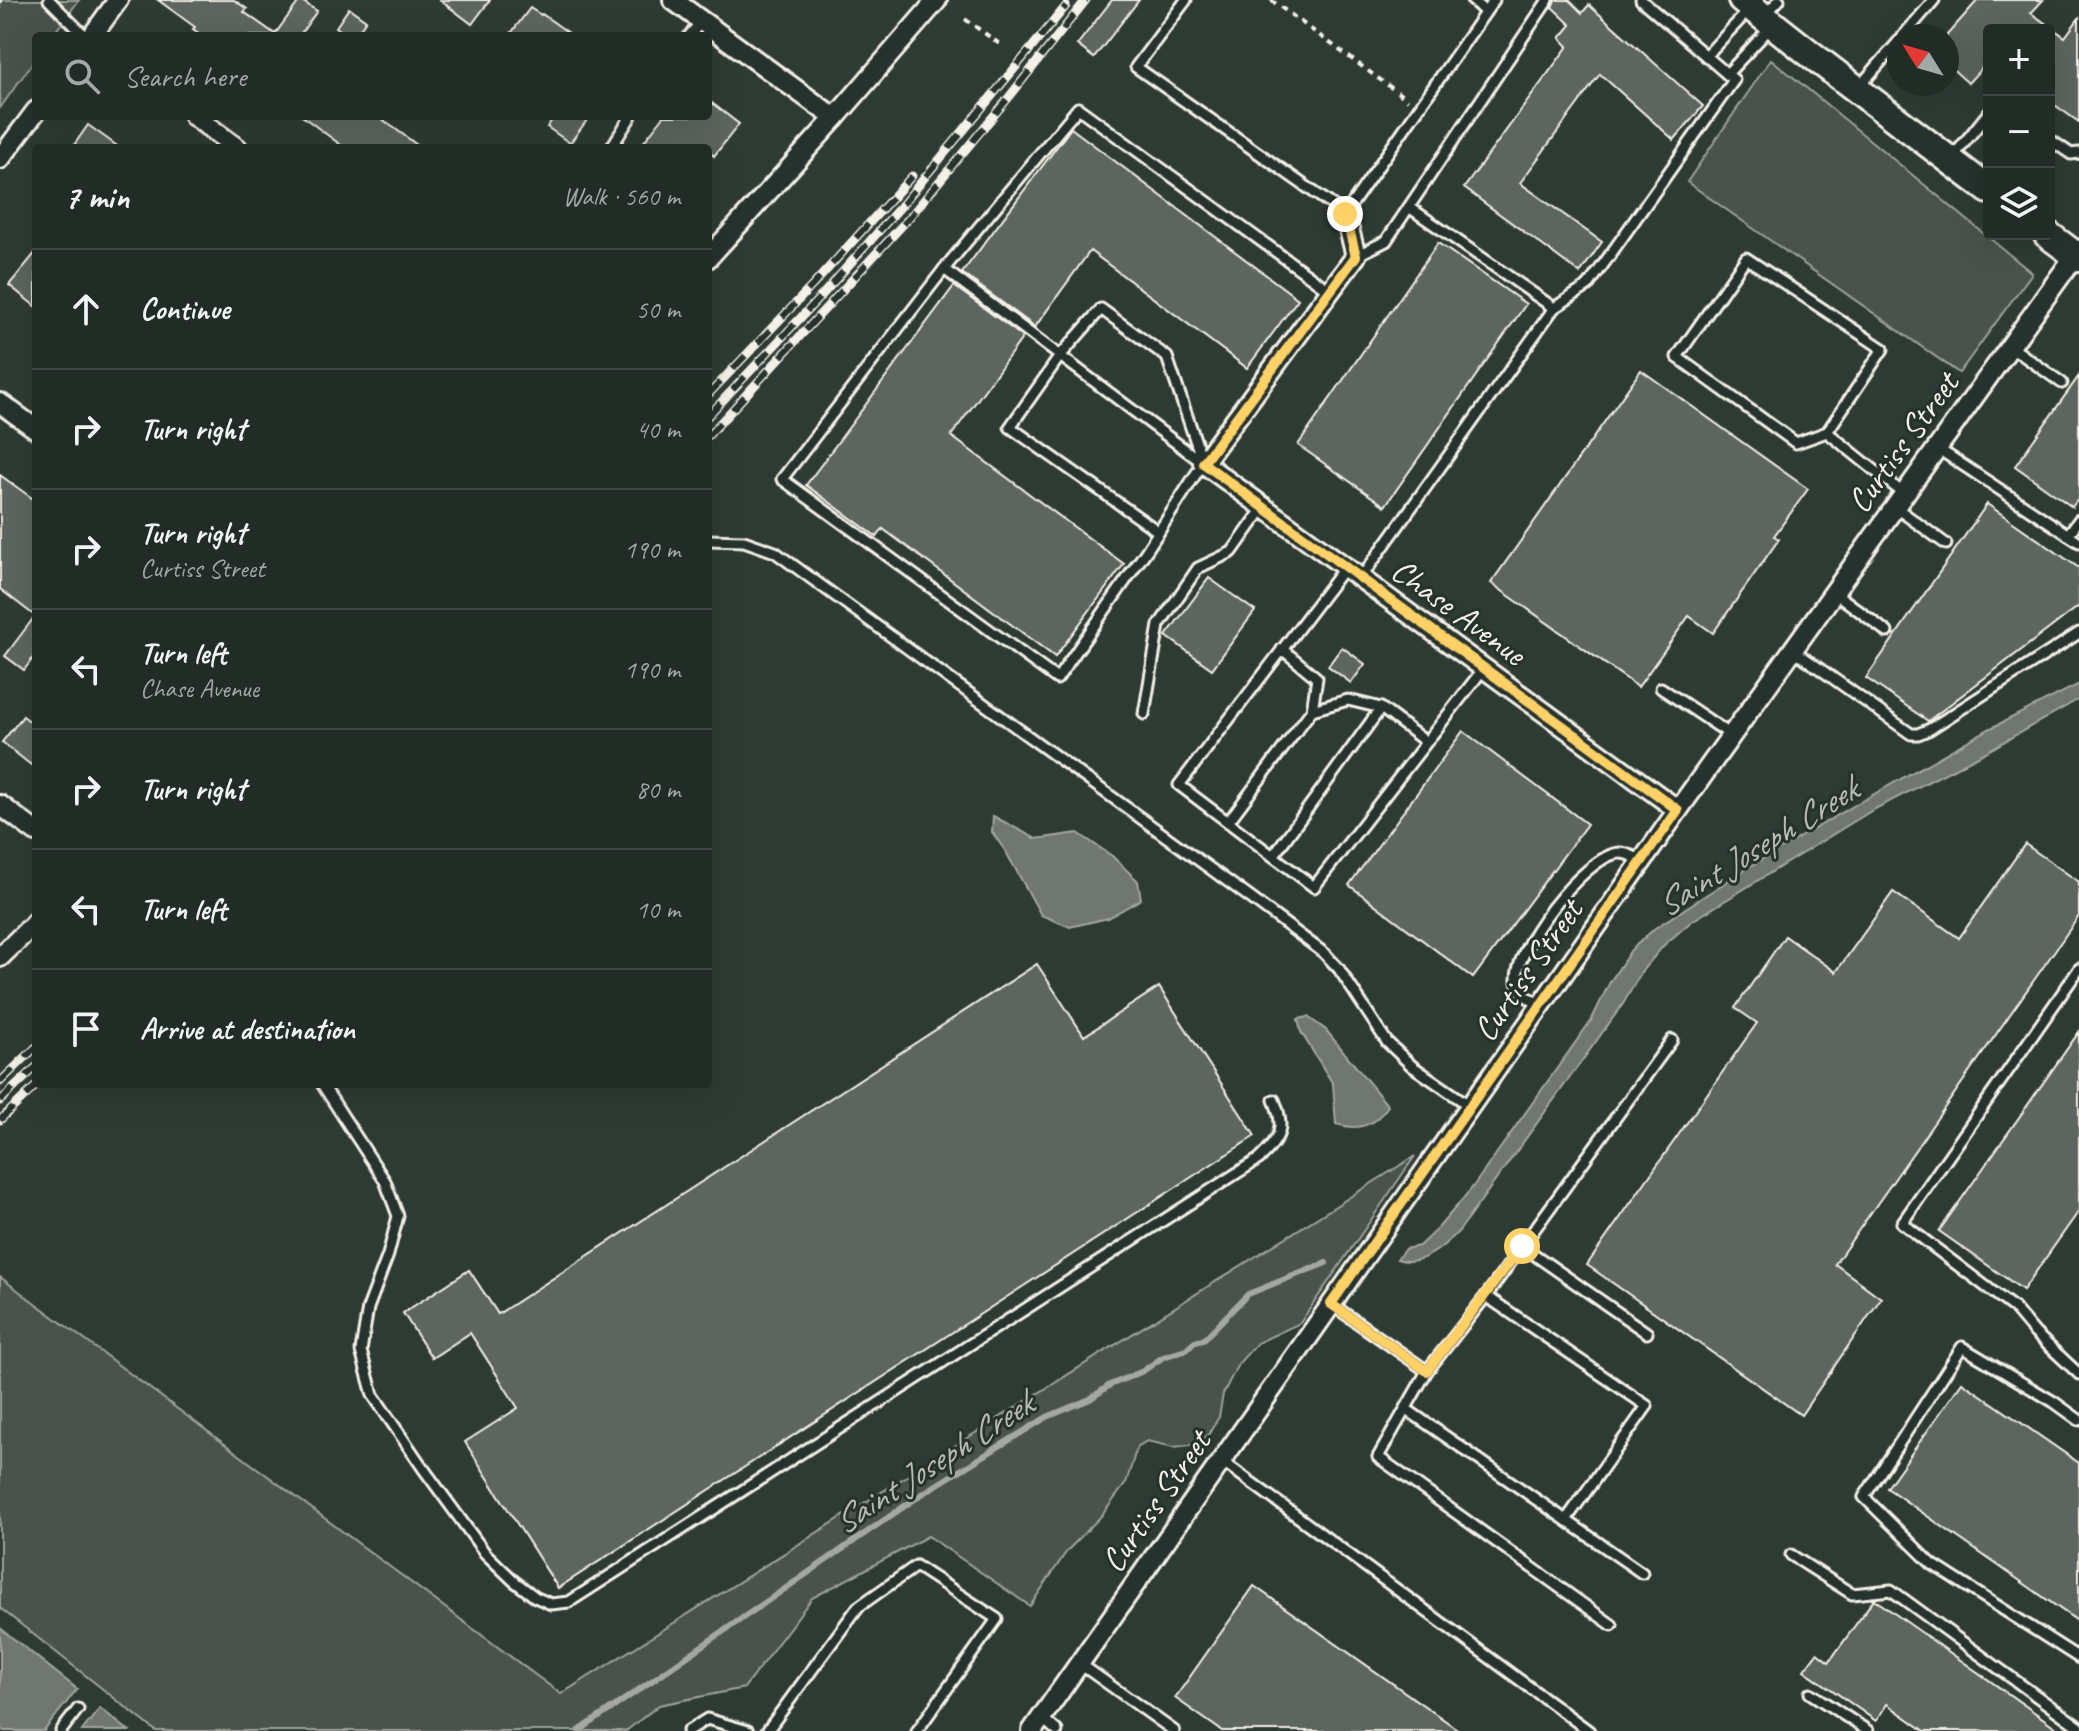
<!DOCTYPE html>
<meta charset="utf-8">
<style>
body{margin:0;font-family:Caveat,sans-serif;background:#2e3833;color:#f1f3f6}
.controls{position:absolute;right:24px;top:24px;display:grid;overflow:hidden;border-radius:8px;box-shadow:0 8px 32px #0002}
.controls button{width:72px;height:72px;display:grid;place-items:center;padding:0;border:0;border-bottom:2px solid #3f4844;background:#222c27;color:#f1f3f6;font:40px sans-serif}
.compass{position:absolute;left:1887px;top:24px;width:72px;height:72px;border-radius:50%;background:#222c27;box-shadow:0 8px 32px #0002;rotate:307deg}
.stop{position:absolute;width:24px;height:24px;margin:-18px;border:6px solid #ffd166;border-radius:50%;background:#fff}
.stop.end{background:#ffd166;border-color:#fff;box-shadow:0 2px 8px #0008}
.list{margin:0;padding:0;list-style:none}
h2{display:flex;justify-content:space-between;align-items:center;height:104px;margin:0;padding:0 32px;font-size:34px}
h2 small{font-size:26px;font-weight:400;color:#a2a7a7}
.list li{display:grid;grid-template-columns:52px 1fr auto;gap:24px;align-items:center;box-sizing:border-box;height:120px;padding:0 32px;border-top:2px solid #3f4844}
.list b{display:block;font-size:30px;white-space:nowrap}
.list p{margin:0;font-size:26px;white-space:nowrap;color:#a2a7a7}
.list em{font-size:26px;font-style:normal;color:#a2a7a7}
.icon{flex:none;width:44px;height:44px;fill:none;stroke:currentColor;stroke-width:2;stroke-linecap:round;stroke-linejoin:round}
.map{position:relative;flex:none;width:2079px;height:1731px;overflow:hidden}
.search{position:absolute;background:#222c27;box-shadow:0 8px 32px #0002;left:32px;top:32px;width:680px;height:88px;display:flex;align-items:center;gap:20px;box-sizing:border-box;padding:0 28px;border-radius:8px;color:#a2a7a7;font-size:30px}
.panel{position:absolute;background:#222c27;box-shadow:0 8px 32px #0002;left:32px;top:144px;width:680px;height:944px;border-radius:8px}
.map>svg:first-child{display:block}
</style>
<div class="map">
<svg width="2079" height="1731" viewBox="0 0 2079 1731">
<rect width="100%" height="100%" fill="#2e3b34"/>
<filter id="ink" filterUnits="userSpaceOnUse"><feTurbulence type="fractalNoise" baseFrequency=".0125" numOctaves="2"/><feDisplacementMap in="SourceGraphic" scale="16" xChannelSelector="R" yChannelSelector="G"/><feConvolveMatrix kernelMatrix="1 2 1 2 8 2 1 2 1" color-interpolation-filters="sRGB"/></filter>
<g filter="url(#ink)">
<g fill="#48524c" stroke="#9ea29a" stroke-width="2">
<polygon points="0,0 79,0 52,36 36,36 36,58 0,108"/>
<polygon points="1771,59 2032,273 1959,373 1687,182"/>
<polygon points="1415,1156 1300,1323 1257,1343 1238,1364 1223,1394 1219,1417 1208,1435 1197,1444 1174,1447 1147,1441 1137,1447 1126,1483 1102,1515 1067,1551 1030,1606 928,1536 812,1598 744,1688 659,1705 626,1731 156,1731 0,1608 0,1277 561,1694"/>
</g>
<g fill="#6f7770" stroke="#a4a8a0" stroke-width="2">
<path d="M2079 684V699L1984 753 1871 811 1692 921 1663 946 1642 971 1623 1004 1459 1231C1444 1246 1421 1268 1397 1259L1405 1249 1419 1246 1439 1227 1472 1188 1592 1019 1610 982 1631 950 1655 928 1749 867 1860 802 1989 729Z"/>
<polygon points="993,816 1036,839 1078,833 1112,856 1138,881 1141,899 1108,918 1070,927 1041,915 1006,852 992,832"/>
<path d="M1308 1017 1326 1030 1388 1106C1374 1126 1359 1131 1336 1124L1333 1084 1301 1032 1298 1019Z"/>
<polygon points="0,1628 77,1689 44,1731 4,1731 0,1728"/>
<polygon points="100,1708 129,1731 82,1731"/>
</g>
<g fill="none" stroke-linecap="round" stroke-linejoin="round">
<polyline stroke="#a4a8a0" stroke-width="6" points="579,1731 925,1492 1047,1417 1090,1399 1110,1385 1143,1371 1163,1357 1186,1350 1195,1342 1203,1340 1248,1294 1326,1263"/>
</g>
<g fill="#5c655e" stroke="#f4f1e8" stroke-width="2">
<polygon points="158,0 234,0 247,9 244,12 275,34 300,0 317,11 299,36 203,36 193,29 195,27"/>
<polygon points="440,0 490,0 472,24"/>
<polygon points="1112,0 1139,0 1094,58 1077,45"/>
<polygon points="1555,0 1569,0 1582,13 1589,5 1703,106 1674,140 1600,74 1520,183 1602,242 1580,273 1464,188 1568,46 1560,38 1571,25 1552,7"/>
<polygon points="1978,0 2043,0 2031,13 2065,37 2079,18 2079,122 2049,101 2049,30 1989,30 1989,60 1968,83 1947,64 1947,35"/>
<polygon points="349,8 366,20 355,36 348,36 336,27"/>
<polygon points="530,8 541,15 542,14 573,36 509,36"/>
<polygon points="708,100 739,124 714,156 708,151 708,148 639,148 664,116 708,116"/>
<polygon points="302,116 378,116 421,148 345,148"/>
<polygon points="555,116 590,116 570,143 547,127"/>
<polygon points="88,125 120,148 72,148"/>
<polygon points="1071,128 1298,299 1247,368 1090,251 1035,327 962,273"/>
<polygon points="1438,243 1526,304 1385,506 1298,445"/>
<polygon points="36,252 36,307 9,285"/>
<polygon points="954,286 1023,337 951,436 1124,564 1055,657 883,529 877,537 806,485"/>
<polygon points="1641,370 1808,489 1774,536 1779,539 1713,633 1689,616 1638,687 1491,583"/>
<polygon points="2079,376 2079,498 2072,507 2015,466"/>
<polygon points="0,475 36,501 36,654 24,670 5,656 35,616 0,589"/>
<polygon points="1987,504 2079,568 2079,606 1928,721 1866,678"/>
<polygon points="1209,578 1255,611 1212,669 1166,636"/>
<polygon points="1342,647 1365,664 1351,683 1328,666"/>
<polygon points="23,716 36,726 36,769 2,742"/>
<polygon points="1463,731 1587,824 1473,978 1349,885"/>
<polygon points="2025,844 2079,882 2079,916 1835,1264 1881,1298 1801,1415 1587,1265 1757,1023 1735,1008 1785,936 1836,972 1893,892 1959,938"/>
<polygon points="1037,964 1084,1036 1159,987 1255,1136 558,1588 465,1442 518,1408 470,1333 432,1358 403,1313 469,1270 498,1314"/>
<polygon points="2079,1032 2079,1211 2023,1290 1939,1231"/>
<polygon points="1962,1382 2079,1463 2079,1622 1887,1488"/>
<polygon points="1254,1586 1460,1731 1222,1731 1175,1698"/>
<polygon points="1874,1599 2061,1731 1925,1731 1887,1704 1876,1721 1804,1670 1817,1653 1829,1662"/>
</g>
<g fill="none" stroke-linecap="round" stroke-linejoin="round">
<defs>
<g id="lane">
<polyline points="49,0 85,36"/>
<polyline points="1186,0 1136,67 1345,214 1494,0"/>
<polyline points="1472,0 1485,12"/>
<polyline points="1765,15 1779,0"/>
<polyline points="689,36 702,21"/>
<polyline points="1903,36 1934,0"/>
<polyline points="1706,56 1749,10"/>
<polyline points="1727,74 1771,27"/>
<polyline points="1859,87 1899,41"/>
<polyline points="2049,139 2071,154 2079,153"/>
<polyline points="611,148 631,116"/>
<polyline points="1952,158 1989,112"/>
<polyline points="1409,207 1554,308"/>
<polyline points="1356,256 1386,241 1548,0"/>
<polygon points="1746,258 1883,349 1827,432 1796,443 1677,357"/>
<polyline points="944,269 1203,463"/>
<polyline points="2010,346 2062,383"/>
<polyline points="1827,432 1904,494"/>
<polyline points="1937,448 2079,542"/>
<polyline points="1203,463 1147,550 1057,679 782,479 944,269 1078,108 1330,291"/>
<polyline points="1895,507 1946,544"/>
<polyline points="1159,532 1010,427 1060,356 1101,309 1167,357 1203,463"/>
<polyline points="2068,535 2079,520"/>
<polyline points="708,540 744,541 775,552 1252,899 1324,953 1339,969 1387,1042 1412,1066 1470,1106"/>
<polyline points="1345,567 1179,785 1314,887 1484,668"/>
<polyline points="1361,578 1554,308 1588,286 1734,80 1641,0"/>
<polyline points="1834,592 1887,632"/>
<polyline points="1792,649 1911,734 1918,734 1930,729 2079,633"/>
<polyline points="1661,688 1731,735"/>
<polyline points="1312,710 1348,700 1381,708"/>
<polyline points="1144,714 1159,625 1198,568 1232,552 1264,507"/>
<polyline points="1228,822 1312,710 1317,678 1282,649"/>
<polyline points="1273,856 1381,708 1426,742"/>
<polyline points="2079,969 1902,1223 2014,1308 2035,1333 2079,1374"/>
<path d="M1541 1006C1534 1001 1520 994 1518 986 1507 954 1586 855 1619 853 1627 852 1635 858 1643 861"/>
<path d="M322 1084 385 1181 398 1216 388 1255 368 1308 361 1351 373 1395 423 1468 485 1553 514 1581 535 1597 551 1604 569 1602 1259 1159C1280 1139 1286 1128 1274 1100"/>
<polyline points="1522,1246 1647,1333"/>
<polyline points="1331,1304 1427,1371 1378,1457 1612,1625"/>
<polyline points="1427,1371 1486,1296"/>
<polyline points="1406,1409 1642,1573"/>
<polyline points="2079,1420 2054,1402 1962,1347 1864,1497 1932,1564 2079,1658"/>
<polyline points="1222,1461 1589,1731"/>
<polyline points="1566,1520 1647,1406 1486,1296 1672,1040"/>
<polyline points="1791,1555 1852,1594 1891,1590 2079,1727"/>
<polyline points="1079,1663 1174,1731"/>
<polyline points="1810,1693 1868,1731"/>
<polyline points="1041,1717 1057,1731"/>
<polyline points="61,1731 78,1709"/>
<polyline points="688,1731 707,1719 748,1731"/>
<polyline points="767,1731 858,1607 916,1566 997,1619 917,1731"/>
</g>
<g id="street">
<polyline points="673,0 835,118"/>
<polyline points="92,36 118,0"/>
<polyline points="194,116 237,148"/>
<polyline points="0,159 36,111"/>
<polyline points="1345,214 1356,256 1203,463 1678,810"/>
<polyline points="708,258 835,118 937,0"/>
<polyline points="0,403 36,429"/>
<polyline points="0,805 36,832"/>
<polyline points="0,957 36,922"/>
<polyline points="1032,1731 1678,810 2079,250"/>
</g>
<g id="secondary">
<polyline points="1742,0 1813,56 1989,190"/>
<polyline points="2047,234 2079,258"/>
</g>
</defs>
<use href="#lane" stroke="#f4f1e8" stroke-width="15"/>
<use href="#street" stroke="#f4f1e8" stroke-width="24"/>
<use href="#secondary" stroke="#f4f1e8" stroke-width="32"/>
<g stroke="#f4f1e8" stroke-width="4" stroke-dasharray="6 6" stroke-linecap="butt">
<polyline points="1271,0 1408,100"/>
<polyline points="0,2 2,0"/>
<polyline points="965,19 1001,45"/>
</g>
<use href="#lane" stroke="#26332d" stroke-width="9"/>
<use href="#street" stroke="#26332d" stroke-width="18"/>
<use href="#secondary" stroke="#26332d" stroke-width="26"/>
<defs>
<g id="rail">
<polyline points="708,395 813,285 912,176"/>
<polyline points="708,416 823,294 902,205 1066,6"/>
<polyline points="708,436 908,219 1010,96 1086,0"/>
<polyline points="0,1082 36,1047"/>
<polyline points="0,1101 36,1067"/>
<polyline points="0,1120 38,1084"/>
</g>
</defs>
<use href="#rail" stroke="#f4f1e8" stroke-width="9"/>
<use href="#rail" stroke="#26332d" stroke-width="6" stroke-dasharray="18" stroke-linecap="butt"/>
</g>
</g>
<g fill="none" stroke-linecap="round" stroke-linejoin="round" filter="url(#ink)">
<polyline stroke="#ffd166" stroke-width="10" points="1345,214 1356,256 1203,463 1678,810 1331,1304 1427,1371 1522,1246"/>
</g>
<g text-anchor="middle" stroke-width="6" stroke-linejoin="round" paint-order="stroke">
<g font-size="34" fill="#f4f1e8" stroke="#26332d">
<text transform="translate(1902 442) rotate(-54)" y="12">Curtiss Street</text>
<text transform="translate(1459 611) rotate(36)" y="12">Chase Avenue</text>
<text transform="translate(1527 970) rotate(-55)" y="12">Curtiss Street</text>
<text transform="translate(1155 1501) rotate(-55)" y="12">Curtiss Street</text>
</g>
<g font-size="36" font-style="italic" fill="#b8bab2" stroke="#26332d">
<text transform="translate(1756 846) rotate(-32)" y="13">Saint Joseph Creek</text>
<text transform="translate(932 1462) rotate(-33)" y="13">Saint Joseph Creek</text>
</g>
</g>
</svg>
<div class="controls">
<button>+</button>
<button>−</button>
<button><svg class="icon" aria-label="layers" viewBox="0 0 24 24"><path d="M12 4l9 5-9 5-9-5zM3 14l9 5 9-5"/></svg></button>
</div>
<svg class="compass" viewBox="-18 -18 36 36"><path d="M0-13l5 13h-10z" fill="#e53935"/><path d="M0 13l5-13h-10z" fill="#a2a7a7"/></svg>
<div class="stop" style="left:1522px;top:1246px"></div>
<div class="stop end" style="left:1345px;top:214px"></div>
<div class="search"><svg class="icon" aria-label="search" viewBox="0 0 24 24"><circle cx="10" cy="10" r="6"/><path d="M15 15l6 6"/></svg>Search here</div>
<section class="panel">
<h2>7 min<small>Walk · 560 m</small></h2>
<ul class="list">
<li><svg class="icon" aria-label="ahead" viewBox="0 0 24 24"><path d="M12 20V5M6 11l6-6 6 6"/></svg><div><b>Continue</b></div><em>50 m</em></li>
<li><svg class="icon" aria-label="right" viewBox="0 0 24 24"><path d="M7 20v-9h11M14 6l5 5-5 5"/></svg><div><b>Turn right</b></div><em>40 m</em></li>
<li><svg class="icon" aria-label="right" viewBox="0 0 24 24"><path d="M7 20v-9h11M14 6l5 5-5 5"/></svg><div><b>Turn right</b><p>Curtiss Street</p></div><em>190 m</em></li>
<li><svg class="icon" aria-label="left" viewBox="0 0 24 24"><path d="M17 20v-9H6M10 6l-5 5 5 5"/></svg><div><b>Turn left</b><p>Chase Avenue</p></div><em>190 m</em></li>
<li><svg class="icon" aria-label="right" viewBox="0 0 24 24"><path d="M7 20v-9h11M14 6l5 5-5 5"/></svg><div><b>Turn right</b></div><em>80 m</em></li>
<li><svg class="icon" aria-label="left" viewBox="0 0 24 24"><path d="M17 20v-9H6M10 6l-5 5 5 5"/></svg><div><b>Turn left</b></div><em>10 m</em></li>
<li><svg class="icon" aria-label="arrive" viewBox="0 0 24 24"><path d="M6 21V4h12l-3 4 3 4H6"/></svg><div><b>Arrive at destination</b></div></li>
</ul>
</section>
</div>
